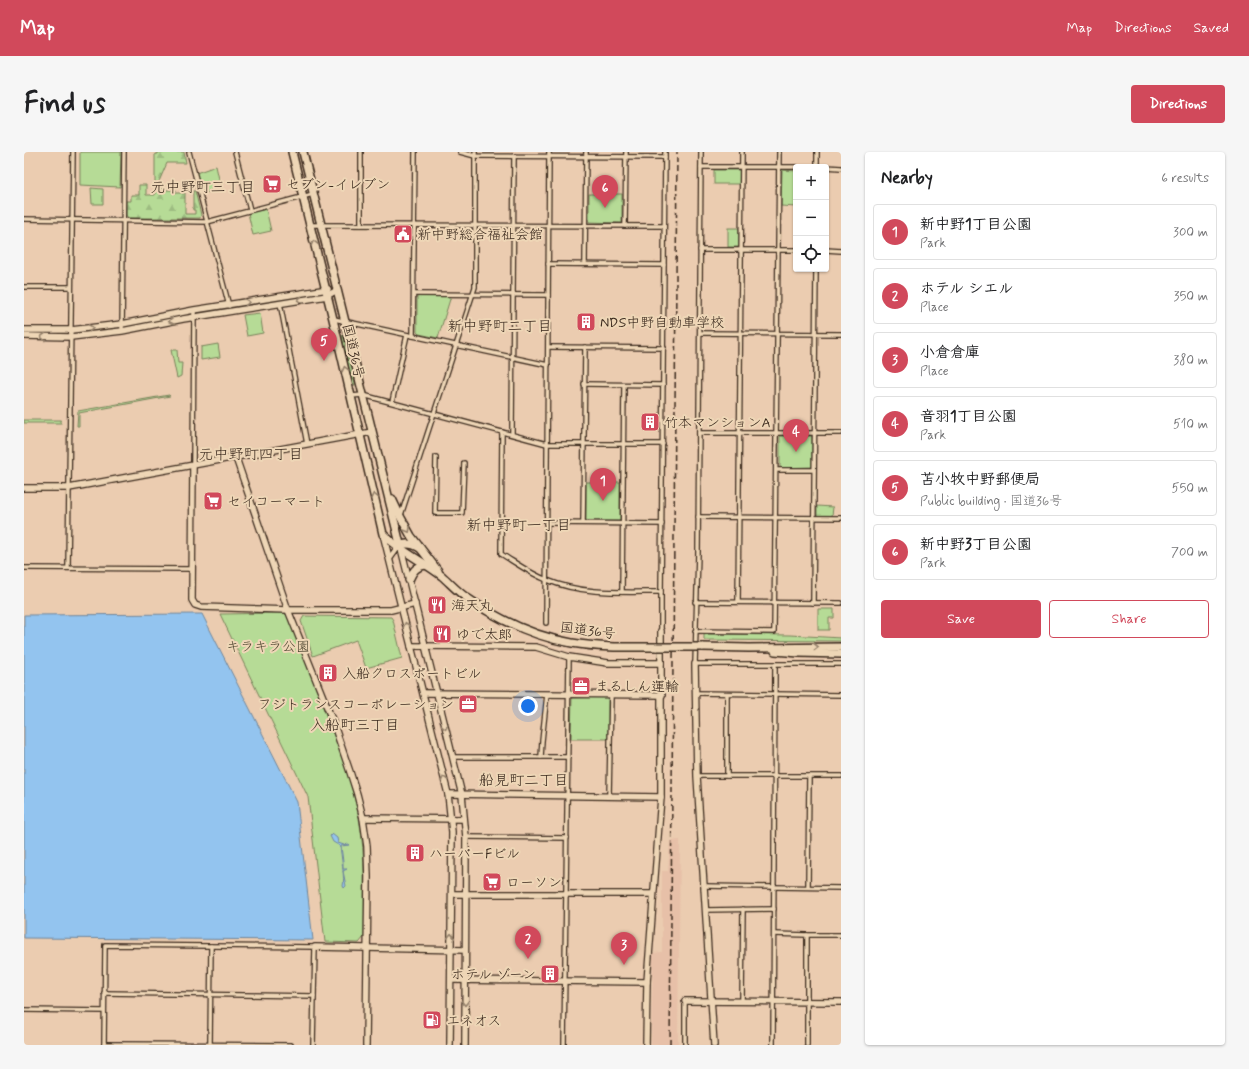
<!DOCTYPE html>
<meta charset="utf-8">
<style>
body{margin:0;font-family:Mynerve,"Klee One",sans-serif;background:#f6f6f6;color:#202124}
.controls{position:absolute;right:12px;top:12px;display:grid;overflow:hidden;border-radius:4px;box-shadow:0 1px 3px #0004}
.controls button{width:36px;height:36px;display:grid;place-items:center;padding:0;border:0;border-bottom:1px solid #e0e0e0;background:#fff;color:#202124;font:20px sans-serif}
.you{position:absolute;left:504px;top:554px;width:14px;height:14px;margin:-10px;border:3px solid #fff;border-radius:50%;background:#1a73e8;box-shadow:0 0 0 6px #1a73e833}
.badge{display:grid;place-items:center;width:26px;height:26px;border-radius:50%;background:#d1495b;color:#fff;font-size:13px;font-weight:700}
.pin{position:absolute;translate:-50% -33px;filter:drop-shadow(0 1px 2px #0008)}
.pin::after{content:'';position:absolute;top:21px;width:14px;height:12px;background:inherit;clip-path:polygon(0 0,100% 0,50% 100%)}
.list{margin:0;padding:0;list-style:none}
h2{display:flex;justify-content:space-between;align-items:center;height:52px;margin:0;padding:0 16px;font-size:17px}
h2 small{font-size:13px;font-weight:400;color:#757577}
.list li{display:grid;grid-template-columns:26px 1fr auto;gap:12px;align-items:center;box-sizing:border-box;height:56px;margin:0 8px 8px;padding:0 8px;border:1px solid #e0e0e0;border-radius:4px}
.list b{display:block;font-size:15px;white-space:nowrap}
.list p{margin:0;font-size:13px;white-space:nowrap;color:#757577}
.list em{font-size:13px;font-style:normal;color:#757577}
.actions{display:flex;gap:8px;padding:12px 16px}
.actions a{flex:1;padding:9px 0;border:1px solid #d1495b;border-radius:4px;text-align:center;font-size:14px;color:#d1495b}
.actions .main{background:#d1495b;color:#fff}
.icon{flex:none;width:22px;height:22px;fill:none;stroke:currentColor;stroke-width:2;stroke-linecap:round;stroke-linejoin:round}
.map{position:relative;flex:none;width:817px;height:893px;overflow:hidden;border-radius:4px}
header{display:flex;align-items:center;gap:24px;box-sizing:border-box;height:56px;padding:0 20px;background:#d1495b;color:#fff}
header strong{font-size:19px}
nav{display:flex;gap:22px;margin-inline-start:auto;font-size:14px}
.intro{display:flex;align-items:center;justify-content:space-between;box-sizing:border-box;height:96px;padding:0 24px}
h1{margin:0;font-size:28px}
.button{padding:10px 18px;border-radius:4px;background:#d1495b;color:#fff;font-size:14px;font-weight:700}
main{display:flex;gap:24px;padding:0 24px}
aside{flex:1;background:#fff;border-radius:4px;box-shadow:0 1px 3px #0004}
.map>svg:first-child{display:block}
</style>
<header>
<strong>Map</strong>
<nav><a>Map</a><a>Directions</a><a>Saved</a></nav>
</header>
<div class="intro"><h1>Find us</h1><a class="button">Directions</a></div>
<main>
<div class="map">
<svg width="817" height="893" viewBox="0 0 817 893">
<defs>
<pattern id="forest-firs" width="22" height="20" patternUnits="userSpaceOnUse"><rect width="22" height="20" fill="#b6db96"/><path d="M5 1l3.5 6h-7zM16 11l3.5 6h-7z" fill="#9dbc81"/></pattern>
</defs>
<rect width="100%" height="100%" fill="#ebccb0"/>
<filter id="ink" filterUnits="userSpaceOnUse"><feTurbulence type="fractalNoise" baseFrequency=".025" numOctaves="2"/><feDisplacementMap in="SourceGraphic" scale="8" xChannelSelector="R" yChannelSelector="G"/><feConvolveMatrix kernelMatrix="1 2 1 2 8 2 1 2 1" color-interpolation-filters="sRGB"/></filter>
<g filter="url(#ink)">
<polygon fill="#e7c0a8" points="656,688 654,893 627,893 629,801 638,800 638,719 644,719 646,689"/>
<g fill="#b6db96" stroke="#78825a">
<polygon points="56,0 97,0 96,35 56,33"/>
<polygon points="192,14 197,36 178,42 172,21"/>
<rect x="690" y="18" width="26" height="14"/>
<polygon points="758,18 772,19 772,55 757,54"/>
<polygon points="67,36 79,37 79,52 68,52"/>
<polygon points="565,42 598,42 598,71 565,70"/>
<polygon points="242,57 247,79 229,83 224,61"/>
<rect x="704" y="76" width="11" height="19"/>
<polygon points="393,144 427,144 414,186 395,182 393,180"/>
<polygon points="236,161 239,181 223,184 219,163"/>
<polygon points="319,183 329,219 331,233 329,233 318,185"/>
<polygon points="194,192 196,205 177,208 177,195"/>
<polygon points="147,198 153,198 154,211 158,211 157,224 153,226"/>
<polygon points="145,243 146,244 55,261 55,274 53,274 54,259"/>
<rect x="0" y="268" width="37" height="3"/>
<polygon points="756,284 788,284 788,315 756,316"/>
<rect x="562" y="330" width="34" height="39"/>
<polygon points="793,354 809,355 808,364 793,364"/>
<polygon points="794,457 810,457 810,466 805,466 805,478 794,478"/>
<path d="M260 461 265 465 324 621C328 636 332 651 335 666 342 705 340 745 340 785L335 791 301 790 284 645 196 462Z"/>
<polygon points="280,464 367,465 369,468 378,506 342,516 332,488 289,504 277,469"/>
<polygon points="680,482 766,483 817,486 817,489 680,488"/>
<polygon points="584,545 584,587 547,587 548,546"/>
</g>
<polygon fill="url(#forest-firs)" stroke="#78825a" points="134,0 160,0 162,11 143,11 133,34 141,38 152,38 152,41 161,41 161,62 171,62 171,58 169,58 169,39 171,39 177,63 176,66 104,66 102,63 102,49 107,49 107,43 115,43 115,33 122,33 122,43 131,43 131,2 134,2"/>
<g fill="#93c4ef" stroke="#70869b">
<polygon points="178,462 273,650 289,788 0,786 0,463"/>
<path d="M308 682 313 686 314 691 320 693 325 692 326 693 317 694 319 710V717H323L319 719 322 734 320 736 319 734C321 728 317 702 316 694L309 690 306 684Z"/>
</g>
<g fill="none" stroke-linecap="round" stroke-linejoin="round">
<defs>
<g id="street">
<polyline points="165,0 205,154"/>
<polyline points="211,0 226,58"/>
<polyline points="436,0 451,4 641,5"/>
<polyline points="677,0 674,400 671,512 817,512"/>
<polyline points="677,15 772,15"/>
<polyline points="793,15 793,0"/>
<polyline points="802,15 817,16"/>
<polyline points="0,67 183,70 289,42"/>
<polyline points="286,73 640,74"/>
<polyline points="337,73 337,0"/>
<polyline points="601,74 602,0"/>
<polyline points="676,98 772,98"/>
<polyline points="802,98 817,99"/>
<polyline points="524,112 640,113"/>
<polyline points="561,112 562,0"/>
<polyline points="0,135 47,135"/>
<polyline points="390,142 524,143"/>
<polyline points="256,151 283,292"/>
<polyline points="310,167 524,213"/>
<polyline points="98,179 100,0"/>
<polyline points="676,181 817,182"/>
<polyline points="389,184 391,0"/>
<polyline points="524,195 640,196"/>
<polyline points="560,232 639,233"/>
<polyline points="327,244 339,243 523,292 639,292"/>
<polyline points="368,250 383,183"/>
<path d="M478 280 477 402C492 411 507 422 523 428 558 443 599 440 637 440"/>
<polyline points="675,281 817,281"/>
<polyline points="488,282 490,4"/>
<polyline points="412,305 411,361 438,361 440,311"/>
<polyline points="169,314 170,158"/>
<polyline points="752,318 790,318"/>
<polyline points="377,363 451,135 451,0"/>
<polyline points="674,365 817,366"/>
<polyline points="522,371 638,372"/>
<polyline points="559,371 561,195"/>
<polyline points="0,416 168,417"/>
<polyline points="44,416 49,0"/>
<polyline points="598,440 600,233"/>
<polyline points="671,450 817,451"/>
<polyline points="714,450 718,0"/>
<polyline points="789,451 792,117"/>
<polyline points="522,471 525,0"/>
<polyline points="637,479 637,440 641,0"/>
<polyline points="671,479 750,480 755,0"/>
<polyline points="671,541 817,543"/>
<polyline points="429,605 544,605"/>
<polyline points="517,605 518,589 523,542"/>
<polyline points="673,624 817,624"/>
<polyline points="703,624 703,542"/>
<polyline points="585,644 587,543"/>
<polyline points="442,685 543,686"/>
<polyline points="680,734 817,736"/>
<polyline points="784,735 785,624"/>
<polyline points="681,758 750,757"/>
<polyline points="750,782 783,783 783,893"/>
<polyline points="783,783 817,783"/>
<polyline points="80,841 290,844"/>
<polyline points="718,849 719,757"/>
<polyline points="0,858 80,859"/>
<polyline points="80,892 267,893"/>
<polyline points="186,892 187,794"/>
<polyline points="80,893 81,793 291,795 289,893"/>
<polyline points="540,893 545,505"/>
<polyline points="661,893 661,849"/>
<polyline points="749,893 751,513"/>
</g>
<g id="secondary">
<polyline points="0,178 47,178 98,172 170,158 304,137"/>
<polyline points="0,184 47,185 98,179 159,167 303,144 313,138"/>
<polyline points="212,306 264,458 309,570 326,620 333,642 339,666 343,694 344,725 342,893"/>
<polyline points="169,314 168,448 171,453 177,455 264,458 367,458 391,452"/>
<polyline points="0,336 45,336 348,280"/>
<polyline points="359,382 424,642 428,680 426,893"/>
<polyline points="377,396 438,643 442,685 441,893"/>
<polyline points="366,406 374,395"/>
<polyline points="387,494 512,495 545,505 584,511 637,511"/>
<polyline points="671,512 673,624 690,893"/>
<polyline points="399,541 638,543"/>
<polyline points="424,642 637,645"/>
<polyline points="339,666 440,667"/>
<polyline points="428,742 629,742"/>
<polyline points="291,795 441,798"/>
<polyline points="427,828 623,830"/>
<polyline points="661,849 817,850"/>
<polyline points="622,893 623,830 637,645 637,479"/>
</g>
<g id="highway">
<path d="M268 0 309 167 359 382C376 399 399 409 418 424 426 431 434 440 443 446 474 467 511 485 548 491 577 496 605 495 633 495"/>
<polyline points="279,0 377,396"/>
<polyline points="368,347 377,366 387,384 414,419"/>
<path d="M374 395C381 390 389 392 396 396"/>
<path d="M385 428C389 419 392 414 402 413"/>
<polyline points="678,495 725,496 817,495"/>
<polyline points="751,499 775,501 817,502"/>
</g>
</defs>
<use href="#street" stroke="#3b2a1e" stroke-width="6"/>
<use href="#secondary" stroke="#3b2a1e" stroke-width="8"/>
<use href="#highway" stroke="#3b2a1e" stroke-width="10"/>
<use href="#street" stroke="#eed6b6" stroke-width="3.5"/>
<use href="#secondary" stroke="#eed6b6" stroke-width="5.5"/>
<use href="#highway" stroke="#eed6b6" stroke-width="7"/>
<polyline stroke="#3b2a1e" stroke-width="1.5" stroke-dasharray="6 3" stroke-linecap="butt" points="646,893 653,0"/>
<defs>
<polyline id="highway-bridge" points="633,495 678,495"/>
</defs>
<use href="#highway-bridge" stroke="#3b2a1e" stroke-width="10" stroke-linecap="butt"/>
<use href="#highway-bridge" stroke="#eed6b6" stroke-width="7"/>
</g>
<defs><path id="oneway-chevron" d="M-2-3.5L2.5 0L-2 3.5" fill="none" stroke-width="1.6" stroke-linecap="round" stroke-linejoin="round"/></defs>
<g stroke="#94806a">
<use href="#oneway-chevron" transform="translate(290 91) rotate(-104)"/>
<use href="#oneway-chevron" transform="translate(276 148) rotate(171)"/>
<use href="#oneway-chevron" transform="translate(223 150) rotate(-9)"/>
<use href="#oneway-chevron" transform="translate(147 169) rotate(169)"/>
<use href="#oneway-chevron" transform="translate(67 176) rotate(-8)"/>
<use href="#oneway-chevron" transform="translate(19 185) rotate(-179)"/>
<use href="#oneway-chevron" transform="translate(321 217) rotate(-104)"/>
<use href="#oneway-chevron" transform="translate(350 344) rotate(-103)"/>
<use href="#oneway-chevron" transform="translate(384 378) rotate(60)"/>
<use href="#oneway-chevron" transform="translate(382 473) rotate(-104)"/>
<use href="#oneway-chevron" transform="translate(792 495)"/>
<use href="#oneway-chevron" transform="translate(421 575) rotate(77)"/>
<use href="#oneway-chevron" transform="translate(420 627) rotate(-104)"/>
<use href="#oneway-chevron" transform="translate(427 784) rotate(-89)"/>
<use href="#oneway-chevron" transform="translate(441 851) rotate(90)"/>
</g>
</g>
<defs>
<symbol id="supermarket-square" viewBox="-11 -11 22 22"><rect x="-9" y="-9" width="18" height="18" rx="4" fill="#d1495b" stroke="#eed6b6"/><path d="M-6-5.5h2.5l.6 2H6L4.5 2H-2.5L-4.4-4H-6ZM-1.5 3.2a1.3 1.3 0 1 0 .1 0ZM3 3.2a1.3 1.3 0 1 0 .1 0Z" fill="#fff"/></symbol>
<symbol id="civic-square" viewBox="-11 -11 22 22"><rect x="-9" y="-9" width="18" height="18" rx="4" fill="#d1495b" stroke="#eed6b6"/><path d="M-.6-6.5H3V-4.5H.6V-3L4-1V1h2V6H-6V1h2V-1L-.6-3ZM-1.2 2.5V6h2.4V2.5Z" fill="#fff"/></symbol>
<symbol id="building-square" viewBox="-11 -11 22 22"><rect x="-9" y="-9" width="18" height="18" rx="4" fill="#d1495b" stroke="#eed6b6"/><path d="M-4-6H4V6H1V3H-1V6H-4ZM-2.5-4.3h1.7v1.8h-1.7ZM.8-4.3h1.7v1.8H.8ZM-2.5-1h1.7V.8h-1.7ZM.8-1h1.7V.8H.8Z" fill="#fff"/></symbol>
<symbol id="restaurant-square" viewBox="-11 -11 22 22"><rect x="-9" y="-9" width="18" height="18" rx="4" fill="#d1495b" stroke="#eed6b6"/><path d="M-5-6h1v4h1v-4h1v4h1v-4h1v5L-1.5 .5V6h-2V.5L-5-1ZM5-6V6H3V1.5H1.5Q1.5-4 5-6Z" fill="#fff"/></symbol>
<symbol id="office-square" viewBox="-11 -11 22 22"><rect x="-9" y="-9" width="18" height="18" rx="4" fill="#d1495b" stroke="#eed6b6"/><path d="M-6-3h4V-5.5h4V-3h4V5H-6ZM-1-4.5V-3h2v-1.5ZM-6 0V1H6V0Z" fill="#fff"/></symbol>
<symbol id="fuel-square" viewBox="-11 -11 22 22"><rect x="-9" y="-9" width="18" height="18" rx="4" fill="#d1495b" stroke="#eed6b6"/><path d="M-5.5-6h7V0h2V4h1.3V-2.5L3-4.5l.8-.8L6-3V5H2.5V1h-1V6h-7ZM-4.2-4.7v3.2H.2V-4.7Z" fill="#fff"/></symbol>
</defs>
<g fill-rule="evenodd">
<use href="#supermarket-square" x="237" y="21" width="22" height="22"/>
<use href="#civic-square" x="368" y="71" width="22" height="22"/>
<use href="#building-square" x="551" y="159" width="22" height="22"/>
<use href="#building-square" x="615" y="259" width="22" height="22"/>
<use href="#supermarket-square" x="178" y="338" width="22" height="22"/>
<use href="#restaurant-square" x="402" y="442" width="22" height="22"/>
<use href="#restaurant-square" x="407" y="471" width="22" height="22"/>
<use href="#building-square" x="293" y="510" width="22" height="22"/>
<use href="#office-square" x="546" y="523" width="22" height="22"/>
<use href="#office-square" x="433" y="541" width="22" height="22"/>
<use href="#building-square" x="380" y="690" width="22" height="22"/>
<use href="#supermarket-square" x="457" y="719" width="22" height="22"/>
<use href="#building-square" x="515" y="811" width="22" height="22"/>
<use href="#fuel-square" x="397" y="857" width="22" height="22"/>
</g>
<g text-anchor="middle" stroke-width="4" stroke-linejoin="round" paint-order="stroke">
<g font-size="14" fill="#3b2a1e" stroke="#eed6b6" text-anchor="start">
<text x="262" y="37">セブン-イレブン</text>
<text x="393" y="87">新中野総合福祉会館</text>
<text x="576" y="175">NDS中野自動車学校</text>
<text x="640" y="275">竹本マンションA</text>
<text x="203" y="354">セイコーマート</text>
<text x="427" y="458">海天丸</text>
<text x="432" y="487">ゆで太郎</text>
<text x="318" y="526">入船クロスポートビル</text>
<text x="571" y="539">まるしん運輸</text>
<text x="430" y="557" text-anchor="end">フジトランスコーポレーション</text>
<text x="405" y="706">ハーバーFビル</text>
<text x="482" y="735">ローソン</text>
<text x="512" y="827" text-anchor="end">ホテル ゾーン</text>
<text x="422" y="873">エネオス</text>
</g>
<g font-size="14" fill="#3b2a1e" stroke="#eed6b6">
<text transform="translate(330 199) rotate(77)" y="5">国道36号</text>
<text transform="translate(564 478) rotate(7)" y="5">国道36号</text>
</g>
<g font-size="14" fill="#4d4530" stroke="#eed6b6">
<text x="244" y="499">キラキラ公園</text>
</g>
<g font-size="15" fill="#3b2a1e" stroke="#eed6b6">
<text x="179" y="40">元中野町三丁目</text>
<text x="476" y="179">新中野町二丁目</text>
<text x="227" y="307">元中野町四丁目</text>
<text x="495" y="378">新中野町一丁目</text>
<text x="331" y="578">入船町三丁目</text>
<text x="500" y="633">船見町二丁目</text>
</g>
</g>
</svg>
<div class="controls">
<button>+</button>
<button>−</button>
<button><svg class="icon" aria-label="locate" viewBox="0 0 24 24"><circle cx="12" cy="12" r="6"/><path d="M12 2v4M12 18v4M2 12h4M18 12h4"/></svg></button>
</div>
<div class="you"></div>
<div class="pin badge" style="left:579px;top:349px">1</div>
<div class="pin badge" style="left:504px;top:807px">2</div>
<div class="pin badge" style="left:600px;top:813px">3</div>
<div class="pin badge" style="left:772px;top:300px">4</div>
<div class="pin badge" style="left:300px;top:209px">5</div>
<div class="pin badge" style="left:581px;top:56px">6</div>
</div>
<aside>
<h2>Nearby<small>6 results</small></h2>
<ul class="list">
<li><span class="badge">1</span><div><b>新中野1丁目公園</b><p>Park</p></div><em>300 m</em></li>
<li><span class="badge">2</span><div><b>ホテル シエル</b><p>Place</p></div><em>350 m</em></li>
<li><span class="badge">3</span><div><b>小倉倉庫</b><p>Place</p></div><em>380 m</em></li>
<li><span class="badge">4</span><div><b>音羽1丁目公園</b><p>Park</p></div><em>510 m</em></li>
<li><span class="badge">5</span><div><b>苫小牧中野郵便局</b><p>Public building · 国道36号</p></div><em>550 m</em></li>
<li><span class="badge">6</span><div><b>新中野3丁目公園</b><p>Park</p></div><em>700 m</em></li>
</ul>
<div class="actions"><a class="main">Save</a><a>Share</a></div>
</aside>
</main>
